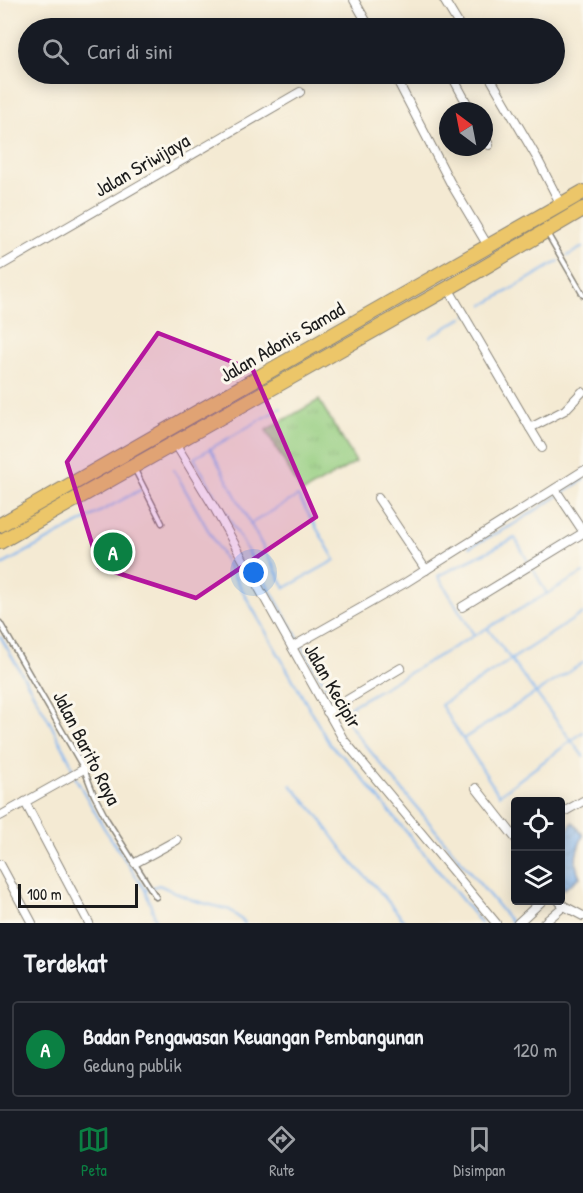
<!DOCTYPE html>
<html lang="id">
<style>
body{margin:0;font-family:"Patrick Hand",sans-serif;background:#20242c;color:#f1f3f6}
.controls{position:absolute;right:18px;bottom:18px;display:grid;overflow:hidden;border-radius:6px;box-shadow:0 3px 15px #0003}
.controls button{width:54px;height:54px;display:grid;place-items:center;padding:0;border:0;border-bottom:2px solid #363941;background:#171b24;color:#f1f3f6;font:30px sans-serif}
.compass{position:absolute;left:439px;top:102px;width:54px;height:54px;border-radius:50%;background:#171b24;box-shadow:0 3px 15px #0003;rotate:328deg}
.scale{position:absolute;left:18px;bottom:15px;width:120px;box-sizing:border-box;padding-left:6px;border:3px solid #1c1c1c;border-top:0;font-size:16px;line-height:21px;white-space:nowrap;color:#1c1c1c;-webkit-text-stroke:4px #fbf7ec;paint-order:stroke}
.you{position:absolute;left:254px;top:573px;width:21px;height:21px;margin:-15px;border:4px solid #fff;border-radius:50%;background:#1a73e8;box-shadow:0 0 0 9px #1a73e833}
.badge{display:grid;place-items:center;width:39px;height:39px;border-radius:50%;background:#0b8043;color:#fff;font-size:20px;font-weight:700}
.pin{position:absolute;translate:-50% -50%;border:3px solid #fff;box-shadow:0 2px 6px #0006}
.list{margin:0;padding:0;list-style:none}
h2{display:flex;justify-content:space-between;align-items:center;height:78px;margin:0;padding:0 24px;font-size:26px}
h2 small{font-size:20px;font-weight:400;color:#9ea1a6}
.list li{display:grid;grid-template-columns:39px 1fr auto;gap:18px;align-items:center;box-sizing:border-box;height:96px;margin:0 12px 12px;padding:0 12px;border:2px solid #363941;border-radius:6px}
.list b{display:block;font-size:22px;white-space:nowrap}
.list p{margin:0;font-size:20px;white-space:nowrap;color:#9ea1a6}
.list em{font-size:20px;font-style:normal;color:#9ea1a6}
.icon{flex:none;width:33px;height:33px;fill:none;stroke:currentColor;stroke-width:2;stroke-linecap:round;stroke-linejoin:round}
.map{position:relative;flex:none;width:583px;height:923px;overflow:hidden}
.search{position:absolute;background:#171b24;box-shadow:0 3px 15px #0003;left:18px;right:18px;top:18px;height:66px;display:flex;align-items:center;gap:15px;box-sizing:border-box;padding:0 21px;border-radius:33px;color:#9ea1a6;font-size:22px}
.sheet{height:186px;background:#171b24}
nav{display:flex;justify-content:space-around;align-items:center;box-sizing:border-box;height:84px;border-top:2px solid #363941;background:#171b24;font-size:16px;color:#9ea1a6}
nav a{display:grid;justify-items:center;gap:3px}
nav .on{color:#0b8043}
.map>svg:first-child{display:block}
</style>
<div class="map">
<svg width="583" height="923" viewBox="0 0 583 923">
<defs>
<pattern id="grass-tufts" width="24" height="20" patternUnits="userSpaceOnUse" patternTransform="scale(1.5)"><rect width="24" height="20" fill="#95cd80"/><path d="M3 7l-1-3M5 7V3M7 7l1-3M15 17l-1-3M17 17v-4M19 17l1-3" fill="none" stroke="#80af6e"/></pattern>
<pattern id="water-waves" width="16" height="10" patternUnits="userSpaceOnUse" patternTransform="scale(1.5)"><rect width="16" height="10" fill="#82b5ef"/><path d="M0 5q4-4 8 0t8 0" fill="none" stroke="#709bcc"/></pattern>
</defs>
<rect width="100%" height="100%" fill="#fbf7ec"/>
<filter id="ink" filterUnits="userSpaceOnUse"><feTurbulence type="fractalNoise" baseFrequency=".0167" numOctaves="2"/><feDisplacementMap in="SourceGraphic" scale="12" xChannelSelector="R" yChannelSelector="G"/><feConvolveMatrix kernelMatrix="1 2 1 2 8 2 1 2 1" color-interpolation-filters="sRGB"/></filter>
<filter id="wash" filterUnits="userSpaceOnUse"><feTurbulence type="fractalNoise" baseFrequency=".008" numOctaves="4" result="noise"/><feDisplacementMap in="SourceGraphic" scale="24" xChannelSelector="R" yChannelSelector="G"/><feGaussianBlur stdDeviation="1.35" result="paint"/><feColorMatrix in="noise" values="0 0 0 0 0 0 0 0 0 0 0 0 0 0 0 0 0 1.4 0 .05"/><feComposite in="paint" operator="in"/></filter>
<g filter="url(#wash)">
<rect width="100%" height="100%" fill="#f4ead3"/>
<polygon fill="url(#grass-tufts)" stroke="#58744e" stroke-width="1.5" points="319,400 356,462 302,493 266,430"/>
<path fill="url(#water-waves)" stroke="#4f6886" stroke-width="1.5" d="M573 822 583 835C577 850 572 861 580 877L564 889 561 881V839Z"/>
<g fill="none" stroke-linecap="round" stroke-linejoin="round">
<g stroke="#82b5ef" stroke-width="2">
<polyline points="567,256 583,247"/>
<polyline points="484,305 559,261"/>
<polyline points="467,315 473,312"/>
<polyline points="430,337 462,318"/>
<polyline points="281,408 194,458 336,704"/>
<polyline points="210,448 285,588 335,560 298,496 250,524"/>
<polyline points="174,470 330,745 349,762 481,923"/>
<polyline points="469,547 511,526 583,480"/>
<polyline points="0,566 142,489"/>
<polyline points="532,567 547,594"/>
<polyline points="583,613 441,705 499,795 583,732"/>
<polyline points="488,629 583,756"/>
<polyline points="474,635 438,576 515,538 529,563"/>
<polyline points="0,636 47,717 70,761 73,772"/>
<polyline points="348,708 583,573"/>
<polyline points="339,709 357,735 512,923"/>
<polyline points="463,739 583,663"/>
<polyline points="75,777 104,828 145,890 159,885 192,900 230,910 245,923"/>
<polyline points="291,785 315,812 354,865 376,887 406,923"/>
<polyline points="145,890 157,923"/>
</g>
</g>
</g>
<g filter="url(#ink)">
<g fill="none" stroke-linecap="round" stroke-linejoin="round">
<defs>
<g id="service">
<polyline points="547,233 583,295"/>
<polyline points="135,470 162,523"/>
<polyline points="0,623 84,769 94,795 107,820 156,897"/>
</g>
<g id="minor">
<polyline points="354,0 370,28"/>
<polyline points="444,0 461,28"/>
<polyline points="424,28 427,28"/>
<polyline points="394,74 450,182 488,246"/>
<polyline points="451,74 471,111"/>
<polyline points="488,74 537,158 561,205"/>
<polyline points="484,135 489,145"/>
<polyline points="0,266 300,92"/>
<polyline points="448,288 530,428 565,410 582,392"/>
<polyline points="530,428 542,448"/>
<polyline points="175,443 215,509 343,739 496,923"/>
<polyline points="555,489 583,531"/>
<polyline points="378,498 426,570"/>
<polyline points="462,607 583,533"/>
<polyline points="292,647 405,583 583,471"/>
<polyline points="327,712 401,668"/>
<polyline points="476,788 516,839"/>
<polyline points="25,802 89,923"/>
<polyline points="560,814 583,801"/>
<polyline points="0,816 84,769"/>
<polyline points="135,863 177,840"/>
<polyline points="0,864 32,923"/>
<polyline points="558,900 564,906 583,916"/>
<polyline points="518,923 543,900"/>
<polyline points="544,923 564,906"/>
</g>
<g id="trunk">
<polyline points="0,525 583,192"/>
<polyline points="0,542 461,281 583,209"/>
</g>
</defs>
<use href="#service" stroke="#888378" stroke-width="7"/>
<use href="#minor" stroke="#888378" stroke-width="10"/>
<use href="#trunk" stroke="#888378" stroke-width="16"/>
<use href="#service" stroke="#fff" stroke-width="4"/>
<use href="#minor" stroke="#fff" stroke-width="8"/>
<use href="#trunk" stroke="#ecc669" stroke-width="14"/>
</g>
</g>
<path fill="#b5179e" fill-opacity="0.2" stroke="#b5179e" stroke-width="4.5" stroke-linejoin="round" d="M158 333 253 370 316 517 196 598 99 567 67 462Z"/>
<g text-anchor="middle" stroke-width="6" stroke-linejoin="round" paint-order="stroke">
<g font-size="20" fill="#1c1c1c" stroke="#fbf7ec">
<text transform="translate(142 165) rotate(-30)" y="7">Jalan Sriwijaya</text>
<text transform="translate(282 342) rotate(-30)" y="7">Jalan Adonis Samad</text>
<text transform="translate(333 686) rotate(60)" y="7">Jalan Kecipir</text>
<text transform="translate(87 748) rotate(63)" y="7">Jalan Barito Raya</text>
</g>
</g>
</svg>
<div class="controls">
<button><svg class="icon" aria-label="locate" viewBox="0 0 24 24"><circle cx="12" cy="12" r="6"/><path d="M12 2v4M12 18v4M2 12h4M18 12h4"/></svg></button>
<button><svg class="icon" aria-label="layers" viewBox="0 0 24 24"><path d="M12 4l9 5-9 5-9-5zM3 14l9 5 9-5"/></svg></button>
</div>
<svg class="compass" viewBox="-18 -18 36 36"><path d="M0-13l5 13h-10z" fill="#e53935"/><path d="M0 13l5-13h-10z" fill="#9ea1a6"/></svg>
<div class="scale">100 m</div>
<div class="you"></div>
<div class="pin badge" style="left:113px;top:552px">A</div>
<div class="search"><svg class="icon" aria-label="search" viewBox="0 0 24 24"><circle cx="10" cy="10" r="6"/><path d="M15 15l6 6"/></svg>Cari di sini</div>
</div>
<section class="sheet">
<h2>Terdekat<small></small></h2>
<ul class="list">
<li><span class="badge">A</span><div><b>Badan Pengawasan Keuangan Pembangunan</b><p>Gedung publik</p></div><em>120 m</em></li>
</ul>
</section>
<nav>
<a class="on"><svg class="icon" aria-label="map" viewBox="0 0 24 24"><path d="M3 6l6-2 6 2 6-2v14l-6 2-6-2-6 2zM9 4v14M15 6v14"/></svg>Peta</a>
<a><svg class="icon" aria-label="directions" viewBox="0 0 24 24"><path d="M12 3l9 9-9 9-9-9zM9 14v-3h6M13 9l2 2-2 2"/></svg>Rute</a>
<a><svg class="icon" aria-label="saved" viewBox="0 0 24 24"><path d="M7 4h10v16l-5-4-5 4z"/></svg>Disimpan</a>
</nav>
